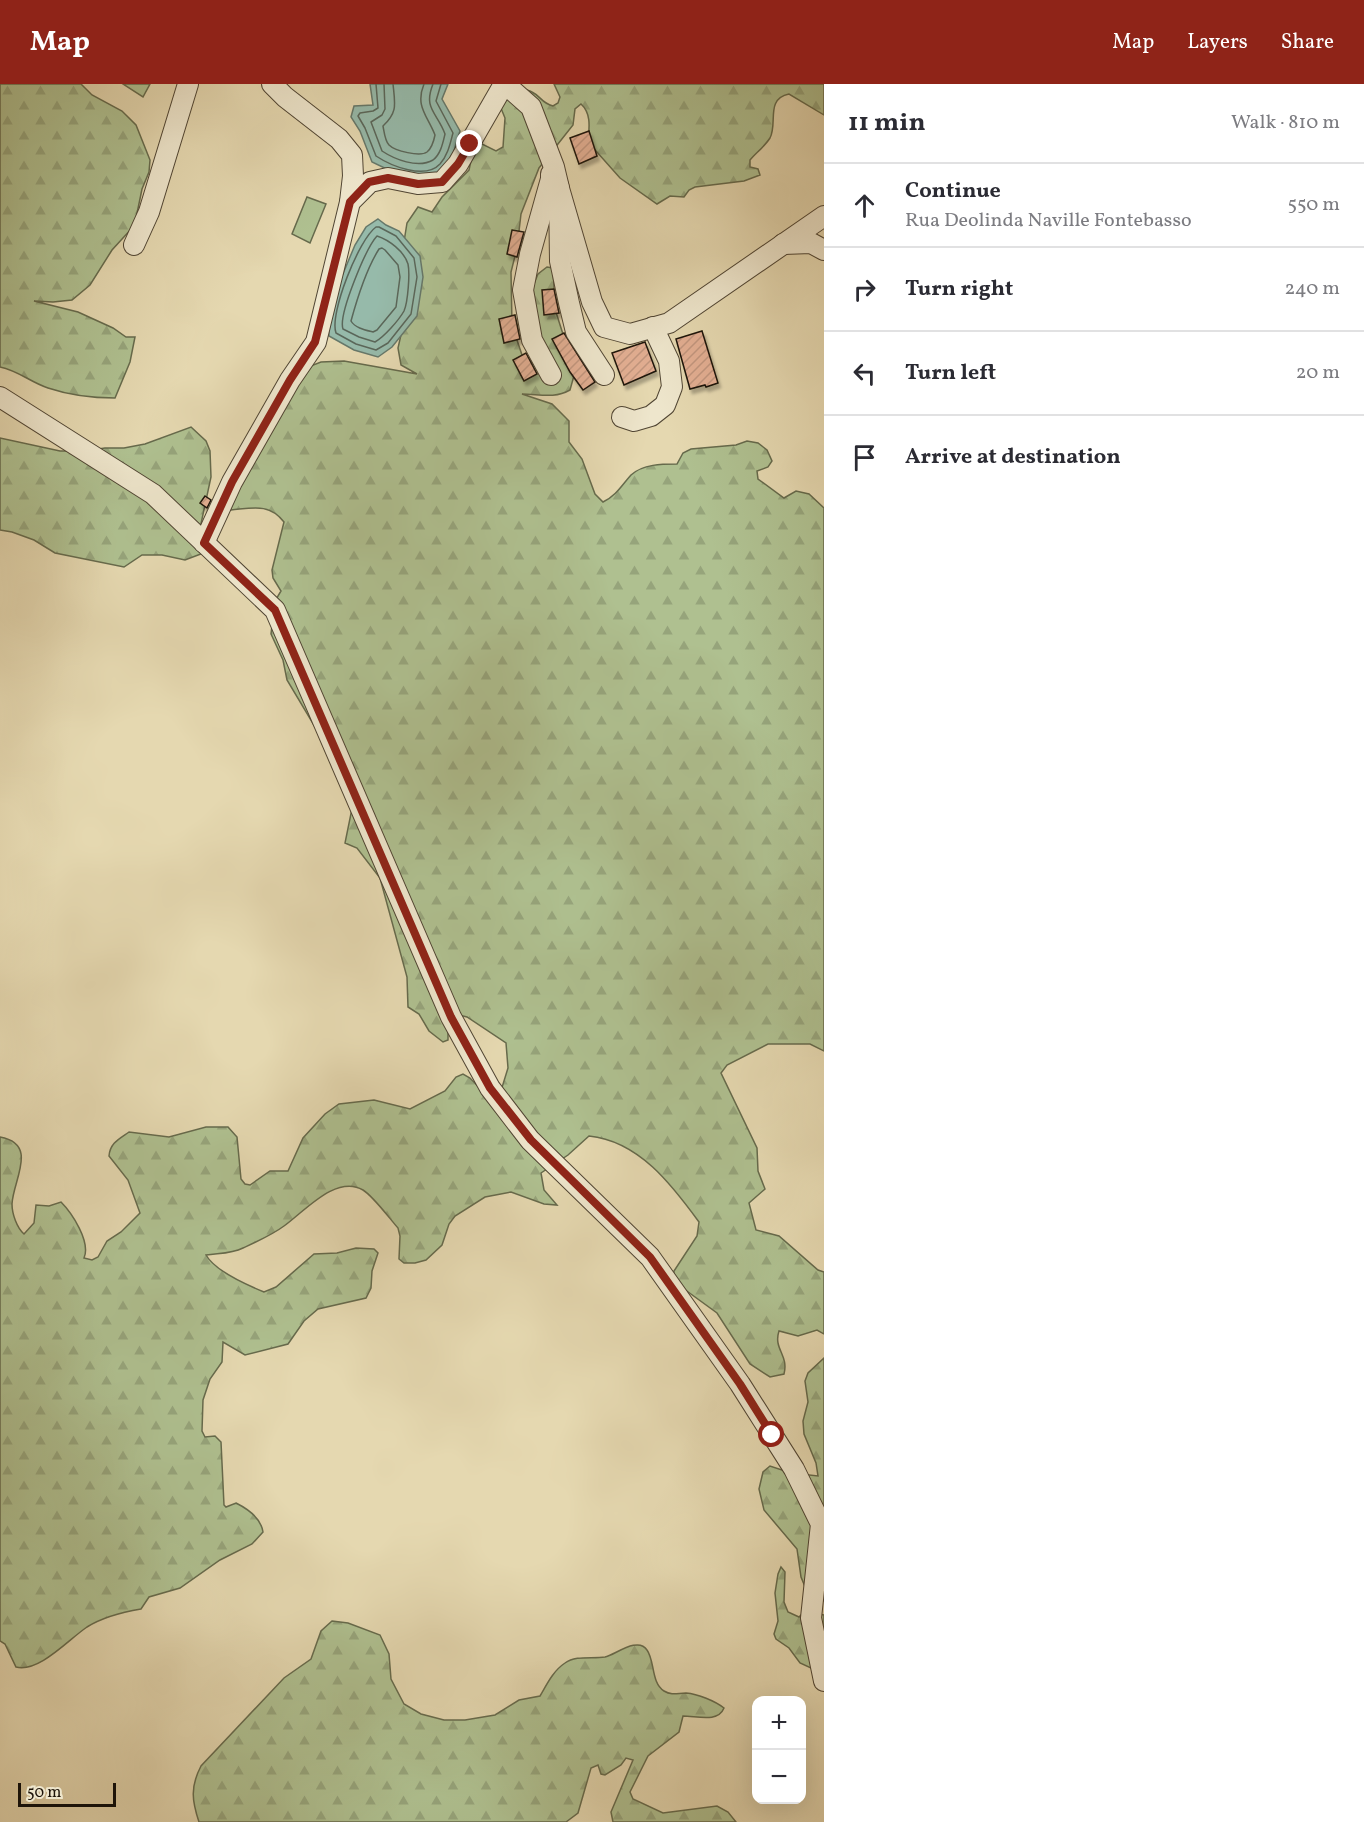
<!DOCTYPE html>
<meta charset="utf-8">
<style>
body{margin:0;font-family:Vollkorn,serif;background:#f7f7f7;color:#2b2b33}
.controls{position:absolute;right:18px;bottom:18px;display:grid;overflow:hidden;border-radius:12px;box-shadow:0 6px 24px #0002}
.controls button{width:54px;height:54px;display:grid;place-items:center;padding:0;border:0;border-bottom:2px solid #e1e1e2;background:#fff;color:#2b2b33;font:30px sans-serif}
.scale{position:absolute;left:18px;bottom:15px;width:98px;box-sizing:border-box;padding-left:6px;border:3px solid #1e1409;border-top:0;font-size:16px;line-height:21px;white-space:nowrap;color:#1e1409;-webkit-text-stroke:4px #eee6cc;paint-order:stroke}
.stop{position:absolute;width:18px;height:18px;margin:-14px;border:4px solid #8f2418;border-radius:50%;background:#fff}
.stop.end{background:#8f2418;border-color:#fff;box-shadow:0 2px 6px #0008}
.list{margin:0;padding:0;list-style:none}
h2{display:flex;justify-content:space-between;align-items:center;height:78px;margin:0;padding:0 24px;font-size:26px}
h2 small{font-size:20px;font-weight:400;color:#7c7c81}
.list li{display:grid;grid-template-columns:39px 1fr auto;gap:18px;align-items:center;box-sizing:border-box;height:84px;padding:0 24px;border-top:2px solid #e1e1e2}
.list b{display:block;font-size:22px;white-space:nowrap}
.list p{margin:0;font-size:20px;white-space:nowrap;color:#7c7c81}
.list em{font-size:20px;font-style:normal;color:#7c7c81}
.icon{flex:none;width:33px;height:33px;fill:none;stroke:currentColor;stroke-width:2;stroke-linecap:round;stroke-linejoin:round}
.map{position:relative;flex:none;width:824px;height:1738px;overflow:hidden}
header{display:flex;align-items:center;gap:36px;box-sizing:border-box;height:84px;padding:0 30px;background:#8f2418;color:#fff}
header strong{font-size:28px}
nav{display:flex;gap:33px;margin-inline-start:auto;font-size:21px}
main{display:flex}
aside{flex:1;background:#fff}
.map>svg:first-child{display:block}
</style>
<header>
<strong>Map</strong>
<nav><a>Map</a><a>Layers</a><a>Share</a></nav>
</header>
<main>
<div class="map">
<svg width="824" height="1738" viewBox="0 0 824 1738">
<defs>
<pattern id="forest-firs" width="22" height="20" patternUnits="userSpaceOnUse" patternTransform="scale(1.5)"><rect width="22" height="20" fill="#afc090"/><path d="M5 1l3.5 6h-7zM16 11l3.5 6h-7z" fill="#96a47b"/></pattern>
<pattern id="building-hatch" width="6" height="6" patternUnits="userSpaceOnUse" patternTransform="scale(1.5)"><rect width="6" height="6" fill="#e2ae92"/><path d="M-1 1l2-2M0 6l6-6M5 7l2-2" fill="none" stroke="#c1957d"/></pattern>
<filter id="shadow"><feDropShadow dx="2.5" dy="4.5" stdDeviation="1.5" flood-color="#0004"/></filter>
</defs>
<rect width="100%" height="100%" fill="#e5d8b0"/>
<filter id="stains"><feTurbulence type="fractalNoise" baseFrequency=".00333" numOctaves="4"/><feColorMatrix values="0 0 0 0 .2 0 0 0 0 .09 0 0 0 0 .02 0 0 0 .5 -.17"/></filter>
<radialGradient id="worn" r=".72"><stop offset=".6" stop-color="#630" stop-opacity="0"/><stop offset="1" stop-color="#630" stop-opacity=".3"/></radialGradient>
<g fill="url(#forest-firs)" stroke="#666a4c" stroke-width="1.5">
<path d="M0 0H81L92 11 122 27 136 41 150 76 149 88 142 105 134 144 133 143 112 166 90 201 72 216 53 218 34 217 78 228 113 244 126 253H135L130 278 115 314C93 314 69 311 48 304 30 298 19 287 0 283Z"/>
<path d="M554 0H824V31L789 10C765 15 778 39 770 54 765 62 756 69 750 76V83L758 85 760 91 744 97 695 103 689 106 684 113 670 112 657 120 620 94 588 58C589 45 592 30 581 20L575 25 573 41 539 84 521 130 517 164 511 188 512 241 522 271 533 279 538 275 529 212 538 190 547 183 553 184 555 225 575 288 570 306C554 315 539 310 522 310L552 320 569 337V358L582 375 595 410 603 418C616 412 622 401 631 391 643 380 662 380 677 380L683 369 691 365 736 361 747 357 758 359 767 366 772 377 768 383 757 387 758 395 784 414 796 407 809 410 824 424V967L810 960H768L727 981 721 989 757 1064 758 1087 765 1105 749 1119 756 1146 779 1152 818 1186 824 1188V1250L817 1246 798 1252 779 1247C773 1265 789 1271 784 1290L770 1293 750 1280 717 1229 673 1197 674 1187 697 1152 699 1138C672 1101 639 1057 589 1052L568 1071 541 1089 544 1106 557 1121 544 1120 511 1108 485 1113 455 1132 449 1140 442 1161 426 1176 415 1179H404L399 1175 400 1152 398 1144C390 1135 373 1112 363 1106 336 1090 304 1128 284 1142 272 1151 256 1158 243 1164 231 1170 219 1169 206 1171 215 1187 247 1201 264 1208L276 1203 314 1170 337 1169 356 1164 374 1165 378 1169 372 1187 371 1204 366 1214 318 1225 304 1237 288 1260 245 1271 223 1258 222 1278 210 1295 203 1316 202 1347 205 1353 215 1352 221 1358 224 1421 226 1423 236 1419C248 1425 261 1434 263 1448L252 1460 220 1476 180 1504 149 1513 141 1525C123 1528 103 1533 87 1543 69 1555 39 1589 16 1583L5 1560 0 1557V1053C39 1060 13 1096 12 1120 12 1130 17 1144 24 1150L34 1139 36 1121 49 1122 61 1118C72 1129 91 1158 84 1174L92 1176 98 1173 107 1157 121 1148 140 1129 128 1096 109 1072C110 1059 119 1055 129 1048L169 1053 206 1043H228L237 1053 241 1095 245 1100 250 1101 270 1087H288L303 1054 325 1030 339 1020 374 1016 410 1025 445 1007 456 993 463 990 470 994 491 1016 500 1010 508 984 506 959 467 933 459 931 448 937V956L443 958 429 947 419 930 408 923 407 893 380 794 357 764 345 759 355 710 287 596 283 576 271 550 275 517 281 507 273 494 272 486 284 438C269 419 253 424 231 426L226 421 308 283 321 278 344 277 417 290 401 281 398 264 408 220 403 164 407 139 418 123 432 128 442 113 469 86 471 77 460 61 459 55 476 57 496 67 503 63 505 34 496 12 497 7C508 6 522 2 532 8 542 13 540 18 553 22L558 19 560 13Z"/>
<polygon points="191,343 206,357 210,367 211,393 199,449 206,468 185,476 162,471 142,471 124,483 55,469 34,456 12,448 0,446 0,354 60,367 84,367 105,364 124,364 145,360"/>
<polygon points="824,1274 824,1517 813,1512 806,1505 801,1493 797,1465 764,1426 759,1405 763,1388 770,1382 791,1389 818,1392 816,1379 804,1350 803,1337 808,1318 805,1297 808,1289"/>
<polygon points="781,1483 785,1488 784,1518 788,1528 799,1533 805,1527 824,1531 824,1592 822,1589 800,1579 789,1564 776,1555 774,1550 778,1537 775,1509 778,1490"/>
<path d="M332 1537 348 1539 380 1551 389 1570 391 1595 404 1620 421 1630 444 1636H465L495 1631 519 1616 540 1612C547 1600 553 1587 565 1579 576 1571 592 1575 605 1573 615 1571 638 1552 647 1566 655 1577 651 1599 664 1607 672 1612 678 1609 686 1609 698 1610 715 1617 724 1624 718 1639 697 1632 683 1632L679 1648 648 1672 630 1708 633 1715 663 1729 717 1722 728 1728 736 1738H613L611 1728 633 1676 626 1674 621 1681 605 1691 601 1690 598 1681 591 1684 578 1729 566 1738H199C192 1717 190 1703 201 1682L284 1594 311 1575 321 1547Z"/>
</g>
<g fill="#afc090" stroke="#666a4c" stroke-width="1.5">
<polygon points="123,0 150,0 143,13"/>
<polygon points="307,113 326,120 310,159 292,150"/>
</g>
<g fill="#96baaa" stroke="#66786a" stroke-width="1.5">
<polygon points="370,0 448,0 442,15 460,47 453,70 442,87 423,93 397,90 372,78 360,47 351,33 354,22 373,21"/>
<polygon points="378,135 386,141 399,147 420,172 423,193 417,232 392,263 378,273 354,266 329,252 328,237 337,204 355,161 366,143"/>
</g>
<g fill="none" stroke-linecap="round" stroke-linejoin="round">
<g stroke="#5a675a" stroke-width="1.5">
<path d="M376 0 378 24 373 27 360 29 358 32 365 44 376 72C391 82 425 96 440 80 448 71 450 60 453 49L436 17 441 0"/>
<path d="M384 0 385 25 382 31 371 38 382 67C394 75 418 85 433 76 441 70 443 58 445 50 437 28 423 25 433 0"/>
<path d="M393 0C395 20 398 28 383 42 384 47 385 57 389 61 395 67 420 73 427 68 432 64 434 56 435 51 427 31 415 22 424 0"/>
<path d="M376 143H379L396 152 414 174 417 193 411 230 388 259 376 266 356 260 336 249C329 230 359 155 376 143Z"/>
<path d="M377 152C389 156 404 167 408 180 410 189 408 218 404 227 399 236 384 253 375 258L359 253 343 245C338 231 366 164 377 152Z"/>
<path d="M382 164 385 166 398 181 400 193 396 223 377 246 373 248C365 246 355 244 351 237 357 215 367 184 379 165Z"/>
</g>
</g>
<g fill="url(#building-hatch)" stroke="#1e1409" stroke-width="1.5" filter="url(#shadow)">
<polygon points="589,47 597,72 579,80 570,54"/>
<polygon points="512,146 524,148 517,173 507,170"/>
<polygon points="554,205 559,229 544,231 542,206"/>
<polygon points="515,231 520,255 504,259 499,235"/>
<polygon points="702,247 718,299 706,303 705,301 690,305 676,255"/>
<polygon points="564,249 595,298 583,306 570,288 552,255"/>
<polygon points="645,258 656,287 624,301 612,269"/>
<polygon points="526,269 537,290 524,297 513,276"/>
<polygon points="205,412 211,416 207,424 200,419"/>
</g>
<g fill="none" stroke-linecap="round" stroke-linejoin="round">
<defs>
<g id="minor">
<polyline points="272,0 285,13 339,55 352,71 353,92 350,118"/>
<polyline points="505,0 531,23 554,83 559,104 560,177 569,219 576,248 604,291"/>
<polyline points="558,101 592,218 604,243 630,250 669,239 824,132"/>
<polyline points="783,160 811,159 824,166"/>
<polyline points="134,161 149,128 188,0"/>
<polyline points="551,291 532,256 523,206 530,170 551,95 551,90"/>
<polyline points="0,313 153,410 275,526 451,933 490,1004 530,1056 650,1173 740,1300 794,1385 821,1440 811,1534 824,1597"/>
<polyline points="622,333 634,337 651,332 665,321 672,303 669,277 653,243"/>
<polyline points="204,459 232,398 290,296 316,258 350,118 370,98 388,94 418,100 442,98 458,80 504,0"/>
</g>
</defs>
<use href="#minor" stroke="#504533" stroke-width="22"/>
<use href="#minor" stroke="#eee6cc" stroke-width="20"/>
</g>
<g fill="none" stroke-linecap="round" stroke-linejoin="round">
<polyline stroke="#8f2418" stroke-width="8" points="470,60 458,80 442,98 418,100 388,94 369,98 350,118 315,258 290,296 232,398 204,459 275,526 451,933 490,1004 531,1056 650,1173 740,1300 772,1351"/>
</g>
<rect width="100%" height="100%" filter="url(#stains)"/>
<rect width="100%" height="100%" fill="url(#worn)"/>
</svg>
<div class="controls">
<button>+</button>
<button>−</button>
</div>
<div class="scale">50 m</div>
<div class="stop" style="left:772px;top:1351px"></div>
<div class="stop end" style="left:470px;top:60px"></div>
</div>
<aside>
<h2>11 min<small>Walk · 810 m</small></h2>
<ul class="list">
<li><svg class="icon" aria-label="ahead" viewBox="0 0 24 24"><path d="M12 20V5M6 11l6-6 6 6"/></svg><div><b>Continue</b><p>Rua Deolinda Naville Fontebasso</p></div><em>550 m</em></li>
<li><svg class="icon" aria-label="right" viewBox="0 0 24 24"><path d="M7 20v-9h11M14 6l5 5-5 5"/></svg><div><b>Turn right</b></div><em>240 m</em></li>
<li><svg class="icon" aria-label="left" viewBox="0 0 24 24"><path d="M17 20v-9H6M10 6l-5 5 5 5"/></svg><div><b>Turn left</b></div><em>20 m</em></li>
<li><svg class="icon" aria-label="arrive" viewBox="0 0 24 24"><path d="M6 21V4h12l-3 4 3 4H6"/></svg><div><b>Arrive at destination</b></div></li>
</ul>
</aside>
</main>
